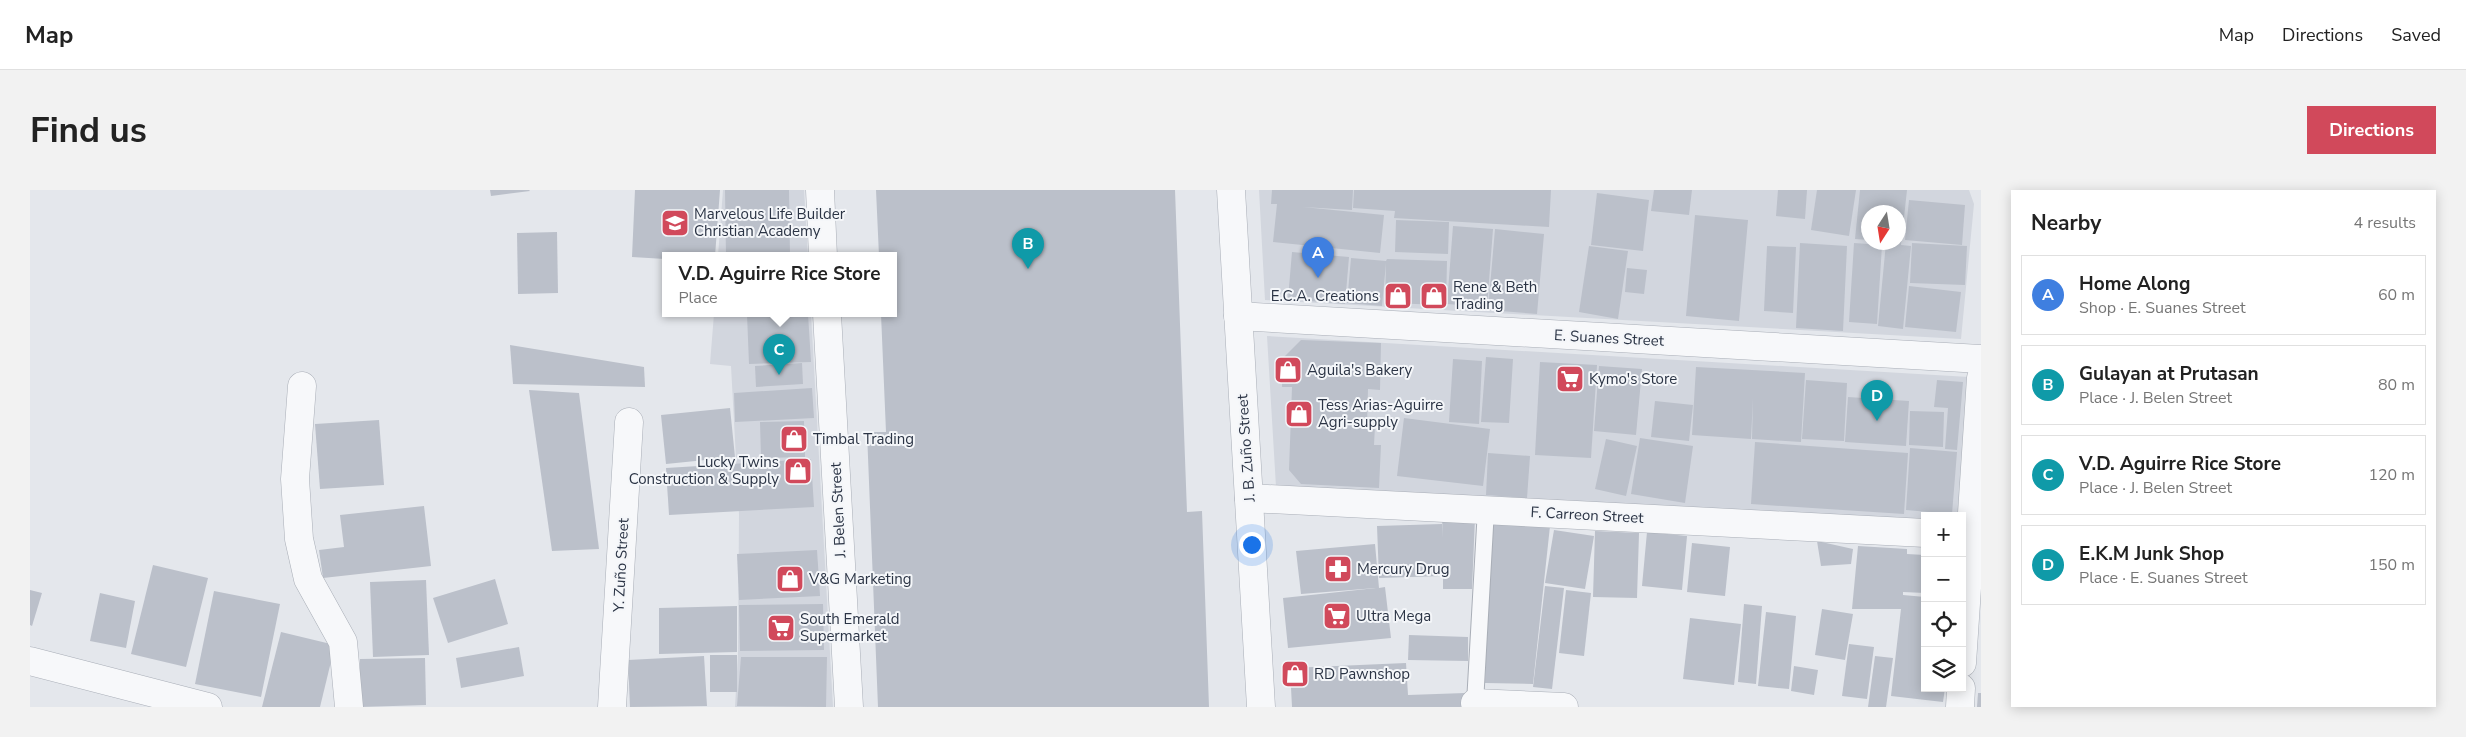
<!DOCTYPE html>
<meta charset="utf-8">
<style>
body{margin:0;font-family:"Nunito Sans",sans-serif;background:#f2f2f2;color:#222}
.controls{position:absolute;right:15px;bottom:15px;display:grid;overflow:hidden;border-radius:0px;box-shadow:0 2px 12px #0003}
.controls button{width:45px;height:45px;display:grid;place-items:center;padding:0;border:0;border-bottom:1px solid #e0e0e0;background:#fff;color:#222;font:25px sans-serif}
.compass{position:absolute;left:1831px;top:15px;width:45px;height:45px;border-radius:50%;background:#fff;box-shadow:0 2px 12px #0003;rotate:192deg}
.you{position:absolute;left:1221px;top:354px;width:18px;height:18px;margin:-12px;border:4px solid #fff;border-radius:50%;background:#1a73e8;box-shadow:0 0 0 8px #1a73e833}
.badge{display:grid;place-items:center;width:32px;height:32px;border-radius:50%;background:#d1495b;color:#fff;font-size:16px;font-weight:700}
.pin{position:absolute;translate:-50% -41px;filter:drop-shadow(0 1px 2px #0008)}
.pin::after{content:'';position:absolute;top:26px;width:18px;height:15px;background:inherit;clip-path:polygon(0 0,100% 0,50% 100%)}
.popup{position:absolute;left:632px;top:62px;width:235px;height:65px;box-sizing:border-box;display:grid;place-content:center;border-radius:0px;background:#fff;filter:drop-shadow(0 1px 4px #0005);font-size:16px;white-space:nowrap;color:#767676}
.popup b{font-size:19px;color:#222}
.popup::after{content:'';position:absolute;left:50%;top:100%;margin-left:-10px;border:10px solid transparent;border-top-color:#fff}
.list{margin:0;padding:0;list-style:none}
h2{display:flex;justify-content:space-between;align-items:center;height:65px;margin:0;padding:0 20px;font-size:21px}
h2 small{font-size:16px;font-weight:400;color:#767676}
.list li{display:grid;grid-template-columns:32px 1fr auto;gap:15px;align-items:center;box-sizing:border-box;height:80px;margin:0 10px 10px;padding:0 10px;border:1px solid #e0e0e0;border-radius:0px}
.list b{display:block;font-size:19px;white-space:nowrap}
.list p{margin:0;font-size:16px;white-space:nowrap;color:#767676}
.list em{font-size:16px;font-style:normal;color:#767676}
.icon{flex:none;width:28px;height:28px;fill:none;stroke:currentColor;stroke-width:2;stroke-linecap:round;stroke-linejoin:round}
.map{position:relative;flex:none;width:1951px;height:517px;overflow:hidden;border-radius:0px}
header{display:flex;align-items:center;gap:30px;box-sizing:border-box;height:70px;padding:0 25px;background:#fff;border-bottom:1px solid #e0e0e0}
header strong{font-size:24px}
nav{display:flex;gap:28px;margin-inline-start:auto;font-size:18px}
.intro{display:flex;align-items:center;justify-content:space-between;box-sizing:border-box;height:120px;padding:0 30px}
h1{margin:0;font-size:35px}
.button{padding:12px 22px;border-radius:0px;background:#d1495b;color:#fff;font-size:18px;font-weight:700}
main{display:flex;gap:30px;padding:0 30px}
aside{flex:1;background:#fff;border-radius:0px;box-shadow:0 2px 12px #0003}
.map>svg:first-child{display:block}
</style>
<header>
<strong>Map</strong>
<nav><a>Map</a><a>Directions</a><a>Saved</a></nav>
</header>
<div class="intro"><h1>Find us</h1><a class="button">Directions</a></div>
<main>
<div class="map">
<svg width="1951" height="517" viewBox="0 0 1951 517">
<rect width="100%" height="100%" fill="#e4e7ec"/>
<g fill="#d2d6de" fill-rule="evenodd">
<polygon points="693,0 774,0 778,66 688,66"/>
<path d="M1229 0H1939L1944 14 1931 149 1235 110ZM1838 22H1868V52H1838Z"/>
<polygon points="684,124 781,124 803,517 705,517 708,464 709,324 701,176 680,174"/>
<polygon points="1237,146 1939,187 1928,326 1895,326 1895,330 1246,297"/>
</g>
<g fill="#bbc0ca">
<polygon points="460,0 499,0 500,1 461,6"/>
<polygon points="605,0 690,0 685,66 635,66 635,69 602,67"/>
<polygon points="695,0 759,0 760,66 696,66"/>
<polygon points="846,0 1145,0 1157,322 1172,321 1179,517 848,517 837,242 856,242 851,124 863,124 863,66 849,66"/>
<polygon points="1242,0 1323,0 1322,20 1273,17 1354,25 1350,63 1243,52 1247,14 1241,14"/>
<polygon points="1324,0 1521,0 1519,37 1364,28 1365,21 1323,18"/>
<polygon points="1624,0 1662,0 1659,25 1621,21"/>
<polygon points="1748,0 1777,0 1775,29 1746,26"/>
<polygon points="1787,0 1826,0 1819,46 1781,40"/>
<polygon points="1830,0 1877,0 1871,55 1881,56 1873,139 1848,136 1856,53 1868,52 1868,22 1838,22 1838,50 1825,49"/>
<polygon points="1567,3 1619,10 1613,61 1561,55"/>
<polygon points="1879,10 1935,15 1932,55 1875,50"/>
<polygon points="1665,25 1718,30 1709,131 1656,126"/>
<polygon points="1366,30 1419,32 1418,64 1365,62"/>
<polygon points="1423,36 1463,39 1457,117 1417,114"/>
<polygon points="1465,39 1514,44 1507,124 1458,120"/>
<polygon points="527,42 528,103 488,104 487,43"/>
<polygon points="1770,53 1817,56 1813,141 1766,138"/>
<polygon points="1824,53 1852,55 1847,134 1819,132"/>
<polygon points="1882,53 1937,56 1935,95 1880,93"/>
<polygon points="1559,56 1598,61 1588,129 1549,122"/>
<polygon points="1737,56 1766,57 1763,123 1734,121"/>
<polygon points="1262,62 1319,67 1315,114 1258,109"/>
<polygon points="1321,68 1356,71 1357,69 1417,71 1416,115 1355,113 1356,73 1352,116 1317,113"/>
<polygon points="1597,78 1617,80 1614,104 1595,102"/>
<polygon points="1879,96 1931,102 1926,142 1875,137"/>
<polygon points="717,124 778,124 781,172 719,174"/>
<polygon points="1271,150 1351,153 1350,200 1338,199 1337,235 1345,236 1344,255 1351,255 1349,298 1271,294 1259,280 1262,197 1252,197 1253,168"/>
<polygon points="480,155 614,177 615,197 483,194"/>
<polygon points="1456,167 1483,169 1479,233 1451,232"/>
<polygon points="1423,169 1452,171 1449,234 1419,232"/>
<polygon points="1510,172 1567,175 1561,268 1505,265"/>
<polygon points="772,173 773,194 726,197 725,176"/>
<polygon points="1569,176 1612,179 1606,245 1564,241"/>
<polygon points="1666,177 1775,183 1771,252 1722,249 1723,208 1721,249 1662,245"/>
<polygon points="1776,190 1817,193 1814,251 1772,249"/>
<polygon points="1907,190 1933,192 1927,260 1915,259 1918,218 1904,217"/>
<polygon points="782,198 784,228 705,232 704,203"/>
<polygon points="499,200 549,203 569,359 522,361"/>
<polygon points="1818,207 1879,211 1876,256 1815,252"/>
<polygon points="1625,211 1663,215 1659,251 1621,247"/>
<polygon points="700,218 705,267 636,274 631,225"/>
<polygon points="1880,221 1914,222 1913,257 1879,255"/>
<polygon points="1374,228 1460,239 1453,296 1367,286"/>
<polygon points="349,230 354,295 290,299 285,234"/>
<polygon points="774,231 775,267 731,268 730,232"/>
<polygon points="1610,248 1663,256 1655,313 1601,304"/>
<polygon points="1576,249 1607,256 1596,306 1565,299"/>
<polygon points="1725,252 1878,263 1874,324 1721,314"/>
<polygon points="1880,258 1927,262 1922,324 1876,320"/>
<polygon points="1458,263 1500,266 1497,308 1456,305"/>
<polygon points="781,269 784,317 639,325 636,278"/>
<polygon points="394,316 401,376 293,388 289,360 314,357 310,325"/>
<polygon points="1412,328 1445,328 1442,399 1413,399 1413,386 1349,388 1347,336 1412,334 1413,348"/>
<polygon points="1461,333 1520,336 1503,494 1455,493"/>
<polygon points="1524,340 1564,346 1555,399 1515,393"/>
<polygon points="1565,341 1609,343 1607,408 1563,407"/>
<polygon points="1617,342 1657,346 1652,400 1612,396"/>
<polygon points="1787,351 1823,359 1821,374 1791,376"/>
<polygon points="1662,353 1700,357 1695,406 1657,402"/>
<polygon points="1345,354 1349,398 1355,397 1361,448 1258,458 1253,408 1346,398 1271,404 1266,361"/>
<polygon points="1828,356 1877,359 1877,364 1895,365 1895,403 1873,402 1873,405 1895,407 1895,498 1915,498 1913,512 1861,506 1871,419 1822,419"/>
<polygon points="787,360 790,406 709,410 707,364"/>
<polygon points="123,375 178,388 156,477 101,464"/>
<polygon points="465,389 478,434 418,453 403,408"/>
<polygon points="396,390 399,465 343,467 340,392"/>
<polygon points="1515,396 1534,398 1522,499 1503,497"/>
<polygon points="0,400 12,403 2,436 0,435"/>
<polygon points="1536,400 1561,403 1554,466 1529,463"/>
<polygon points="184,401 250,414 231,507 165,494"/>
<polygon points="70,403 105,411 96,458 60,451"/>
<polygon points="793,414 794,460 710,461 709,415"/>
<polygon points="1714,414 1732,416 1726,494 1708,492"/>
<polygon points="707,416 707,462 629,464 629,418"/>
<polygon points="1792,419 1823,424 1815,470 1785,465"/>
<polygon points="1736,422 1766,426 1759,499 1728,496"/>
<polygon points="1660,428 1711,434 1704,495 1653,489"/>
<polygon points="251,442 305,455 290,517 232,517"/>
<polygon points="1379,445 1438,447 1438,471 1378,470"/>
<polygon points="1819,454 1844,457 1837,509 1812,506"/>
<polygon points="489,457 494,486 431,498 426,468"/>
<rect x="680" y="465" width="27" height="37"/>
<polygon points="674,466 677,516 600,517 598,470"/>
<polygon points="1845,466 1863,468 1856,517 1838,517"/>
<polygon points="711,467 797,467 796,517 707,516"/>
<polygon points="395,468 396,515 330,517 330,469"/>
<polygon points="1376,473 1378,505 1435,503 1436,517 1262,517 1260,478"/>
<polygon points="1764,476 1788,480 1784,505 1761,501"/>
<polygon points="1948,503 1951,503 1951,517 1947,517"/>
</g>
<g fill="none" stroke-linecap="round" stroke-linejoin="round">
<defs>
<polyline id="service" points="1445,513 1456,319"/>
<g id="minor">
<polyline points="790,0 793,66"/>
<polyline points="1201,0 1231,517"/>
<polyline points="797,124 819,517"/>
<polyline points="1208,126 1951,169"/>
<polyline points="272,196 265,289 269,349 278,389 313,452 319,517"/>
<polyline points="1219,308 1895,343"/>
<polyline points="0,471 178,517"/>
<polyline points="1932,473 1951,188"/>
<polyline points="1445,513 1534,517"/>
<polyline points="582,517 599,232"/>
<polyline points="1930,517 1931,498"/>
</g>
</defs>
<use href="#service" stroke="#a9aeb7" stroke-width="18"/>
<use href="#minor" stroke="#a9aeb7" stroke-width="29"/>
<use href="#service" stroke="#f7f8fa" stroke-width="16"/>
<use href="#minor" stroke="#f7f8fa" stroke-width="28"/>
</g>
<defs>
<symbol id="school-square" viewBox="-11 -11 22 22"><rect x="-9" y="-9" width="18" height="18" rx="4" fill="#d1495b" stroke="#f4f6f9"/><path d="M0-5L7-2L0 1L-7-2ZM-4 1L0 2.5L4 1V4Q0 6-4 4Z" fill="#fff"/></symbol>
<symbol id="shop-square" viewBox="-11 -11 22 22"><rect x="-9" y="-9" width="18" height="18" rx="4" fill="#d1495b" stroke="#f4f6f9"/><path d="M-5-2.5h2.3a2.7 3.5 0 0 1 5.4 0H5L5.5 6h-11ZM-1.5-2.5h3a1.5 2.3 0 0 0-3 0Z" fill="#fff"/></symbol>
<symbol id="supermarket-square" viewBox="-11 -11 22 22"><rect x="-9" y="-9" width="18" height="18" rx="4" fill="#d1495b" stroke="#f4f6f9"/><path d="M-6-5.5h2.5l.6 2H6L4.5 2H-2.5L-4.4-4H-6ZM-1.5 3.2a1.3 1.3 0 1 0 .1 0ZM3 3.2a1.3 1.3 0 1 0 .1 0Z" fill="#fff"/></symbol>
<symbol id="pharmacy-square" viewBox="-11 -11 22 22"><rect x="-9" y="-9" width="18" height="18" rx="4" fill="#d1495b" stroke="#f4f6f9"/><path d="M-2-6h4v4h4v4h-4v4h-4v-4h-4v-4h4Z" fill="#fff"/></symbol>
</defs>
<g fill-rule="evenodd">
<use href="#school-square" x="629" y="17" width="32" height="32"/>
<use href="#shop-square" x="1352" y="90" width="32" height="32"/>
<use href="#shop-square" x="1388" y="90" width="32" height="32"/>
<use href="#shop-square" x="1242" y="164" width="32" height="32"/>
<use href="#supermarket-square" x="1524" y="173" width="32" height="32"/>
<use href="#shop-square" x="1253" y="208" width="32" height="32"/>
<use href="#shop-square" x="748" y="233" width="32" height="32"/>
<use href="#shop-square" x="752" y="265" width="32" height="32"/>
<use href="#pharmacy-square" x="1292" y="363" width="32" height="32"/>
<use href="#shop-square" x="744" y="373" width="32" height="32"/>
<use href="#supermarket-square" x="1291" y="410" width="32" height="32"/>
<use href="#supermarket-square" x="735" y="422" width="32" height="32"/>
<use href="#shop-square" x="1249" y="468" width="32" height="32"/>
</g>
<g text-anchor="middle" stroke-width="4" stroke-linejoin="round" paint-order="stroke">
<g font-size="15" fill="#2b3445" stroke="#f4f6f9" text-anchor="start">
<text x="664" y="29">Marvelous Life Builder<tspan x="664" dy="17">Christian Academy</tspan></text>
<text x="1423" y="102">Rene &amp; Beth<tspan x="1423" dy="17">Trading</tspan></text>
<text x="1349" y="111" text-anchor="end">E.C.A. Creations</text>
<text x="1277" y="185">Aguila's Bakery</text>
<text x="1559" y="194">Kymo's Store</text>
<text x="1288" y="220">Tess Arias-Aguirre<tspan x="1288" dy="17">Agri-supply</tspan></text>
<text x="783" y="254">Timbal Trading</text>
<text x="749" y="277" text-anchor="end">Lucky Twins<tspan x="749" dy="17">Construction &amp; Supply</tspan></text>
<text x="1327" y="384">Mercury Drug</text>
<text x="779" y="394">V&amp;G Marketing</text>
<text x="1326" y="431">Ultra Mega</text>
<text x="770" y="434">South Emerald<tspan x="770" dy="17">Supermarket</tspan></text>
<text x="1284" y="489">RD Pawnshop</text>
</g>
<g font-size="15" fill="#2b3445" stroke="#f4f6f9">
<text transform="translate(1579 148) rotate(3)" y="5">E. Suanes Street</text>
<text transform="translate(1216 258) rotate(-94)" y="5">J. B. Zuño Street</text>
<text transform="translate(808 320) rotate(-93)" y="5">J. Belen Street</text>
<text transform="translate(1557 325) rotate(3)" y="5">F. Carreon Street</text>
<text transform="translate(591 375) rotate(-87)" y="5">Y. Zuño Street</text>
</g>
</g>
</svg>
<div class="controls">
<button>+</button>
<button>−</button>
<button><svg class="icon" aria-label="locate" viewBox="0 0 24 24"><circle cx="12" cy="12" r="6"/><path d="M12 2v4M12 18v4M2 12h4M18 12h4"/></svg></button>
<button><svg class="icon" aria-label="layers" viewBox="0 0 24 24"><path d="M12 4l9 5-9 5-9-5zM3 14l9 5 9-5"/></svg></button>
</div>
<svg class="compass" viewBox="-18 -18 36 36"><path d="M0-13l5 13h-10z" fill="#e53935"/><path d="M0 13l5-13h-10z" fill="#767676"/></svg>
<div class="you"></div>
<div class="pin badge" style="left:1288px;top:88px;background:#3f7fe0">A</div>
<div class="pin badge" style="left:998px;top:79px;background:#0f9aa8">B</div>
<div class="pin badge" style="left:749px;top:185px;background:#0f9aa8">C</div>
<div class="popup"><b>V.D. Aguirre Rice Store</b>Place</div>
<div class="pin badge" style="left:1847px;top:231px;background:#0f9aa8">D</div>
</div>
<aside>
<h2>Nearby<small>4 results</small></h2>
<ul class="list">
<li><span class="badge" style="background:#3f7fe0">A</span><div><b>Home Along</b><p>Shop · E. Suanes Street</p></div><em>60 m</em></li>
<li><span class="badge" style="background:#0f9aa8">B</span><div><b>Gulayan at Prutasan</b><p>Place · J. Belen Street</p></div><em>80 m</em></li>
<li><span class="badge" style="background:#0f9aa8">C</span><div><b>V.D. Aguirre Rice Store</b><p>Place · J. Belen Street</p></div><em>120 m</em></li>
<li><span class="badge" style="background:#0f9aa8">D</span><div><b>E.K.M Junk Shop</b><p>Place · E. Suanes Street</p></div><em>150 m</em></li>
</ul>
</aside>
</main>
